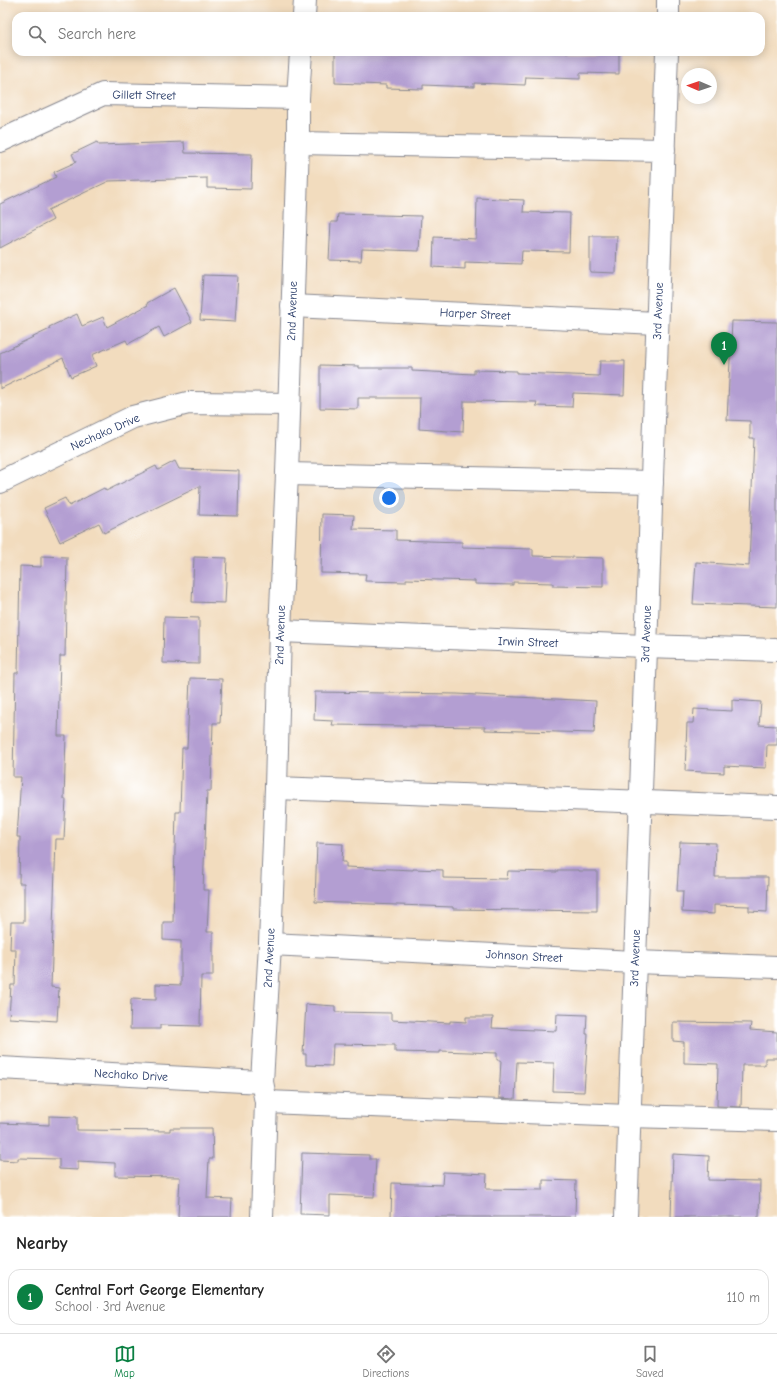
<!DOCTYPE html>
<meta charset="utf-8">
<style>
body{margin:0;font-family:"Comic Neue",sans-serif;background:#f2f2f2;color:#222}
.compass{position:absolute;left:681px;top:68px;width:36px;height:36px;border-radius:50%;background:#fff;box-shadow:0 2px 10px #0003;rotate:272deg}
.you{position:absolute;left:389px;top:498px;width:14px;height:14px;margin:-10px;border:3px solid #fff;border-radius:50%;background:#1a73e8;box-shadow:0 0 0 6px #1a73e833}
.badge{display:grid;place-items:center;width:26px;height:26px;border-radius:50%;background:#0b8043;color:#fff;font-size:13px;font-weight:700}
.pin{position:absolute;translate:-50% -33px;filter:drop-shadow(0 1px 2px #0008)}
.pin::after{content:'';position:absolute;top:21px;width:14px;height:12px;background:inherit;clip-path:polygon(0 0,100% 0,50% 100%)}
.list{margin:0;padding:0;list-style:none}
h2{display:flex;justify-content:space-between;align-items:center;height:52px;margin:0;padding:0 16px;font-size:17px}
h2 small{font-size:13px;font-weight:400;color:#767676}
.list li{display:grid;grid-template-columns:26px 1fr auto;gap:12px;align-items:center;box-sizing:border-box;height:56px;margin:0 8px 8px;padding:0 8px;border:1px solid #e0e0e0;border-radius:12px}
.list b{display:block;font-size:15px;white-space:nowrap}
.list p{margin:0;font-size:13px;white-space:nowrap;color:#767676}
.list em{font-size:13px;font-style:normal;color:#767676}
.icon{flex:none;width:22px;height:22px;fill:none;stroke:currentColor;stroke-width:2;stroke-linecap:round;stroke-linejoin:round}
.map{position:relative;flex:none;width:777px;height:1217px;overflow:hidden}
.search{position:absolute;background:#fff;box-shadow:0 2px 10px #0003;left:12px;right:12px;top:12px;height:44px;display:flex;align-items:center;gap:10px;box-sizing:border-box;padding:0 14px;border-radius:12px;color:#767676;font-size:15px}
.sheet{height:116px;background:#fff}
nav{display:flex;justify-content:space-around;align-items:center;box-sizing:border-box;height:56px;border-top:1px solid #e0e0e0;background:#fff;font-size:11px;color:#767676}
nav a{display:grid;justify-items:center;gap:2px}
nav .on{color:#0b8043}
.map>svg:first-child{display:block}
</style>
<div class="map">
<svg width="777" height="1217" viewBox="0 0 777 1217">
<rect width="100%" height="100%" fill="#fff"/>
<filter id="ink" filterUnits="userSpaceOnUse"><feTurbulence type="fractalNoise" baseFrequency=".025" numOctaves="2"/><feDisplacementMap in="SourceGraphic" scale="8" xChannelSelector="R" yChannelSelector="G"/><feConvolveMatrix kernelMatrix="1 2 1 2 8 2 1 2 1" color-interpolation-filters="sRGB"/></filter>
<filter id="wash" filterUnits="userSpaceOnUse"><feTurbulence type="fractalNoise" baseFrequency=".012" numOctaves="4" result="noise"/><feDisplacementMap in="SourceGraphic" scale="16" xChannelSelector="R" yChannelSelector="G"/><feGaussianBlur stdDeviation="0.9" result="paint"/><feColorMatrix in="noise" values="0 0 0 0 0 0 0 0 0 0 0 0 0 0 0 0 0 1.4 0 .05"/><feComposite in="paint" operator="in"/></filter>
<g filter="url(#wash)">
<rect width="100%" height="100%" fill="#f2dcbe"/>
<g id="blocks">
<g fill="#b39ed2">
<polygon points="335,52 619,52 619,74 580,73 580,79 526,77 525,85 474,83 474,87 423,85 423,89 386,88 386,85 335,83"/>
<polygon points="97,142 99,145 184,142 185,153 252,154 251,189 207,188 207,178 109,181 48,210 53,220 0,248 0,204 56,177 54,172 76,162 72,154"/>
<polygon points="477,198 524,200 523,212 570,213 569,252 522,251 521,264 465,262 465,269 433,267 434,237 476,239"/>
<polygon points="338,214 421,216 419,251 362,249 361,261 329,260 331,222 337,222"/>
<polygon points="590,236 617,236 616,273 590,272"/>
<polygon points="203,275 238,276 235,322 200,320"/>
<polygon points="174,288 192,322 164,337 159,327 128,344 126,340 92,355 96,366 71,377 63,358 0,389 0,353 50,329 49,327 77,314 82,326 103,317 107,327 148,305 147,303"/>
<polygon points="732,321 777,322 777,607 693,604 696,562 749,566 754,438 750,438 750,421 727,420"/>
<polygon points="600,361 625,361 624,395 573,393 572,407 536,406 537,402 464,401 463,432 419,429 420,398 358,398 358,409 320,408 320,365 359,366 359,368 412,368 412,371 474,374 474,370 517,371 517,373 599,376"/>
<polygon points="175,461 179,469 239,471 238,516 199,515 200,486 104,533 99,523 60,542 44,508 65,498 69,506 104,488 106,491 156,466 158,470"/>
<polygon points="322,514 354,515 353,529 396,530 396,540 462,542 462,547 533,549 533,556 603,558 603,587 553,586 553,583 513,582 513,585 475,584 475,581 406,579 406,582 365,581 366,574 321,573"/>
<polygon points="41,556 67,557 65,656 60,656 58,736 66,736 64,799 66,799 64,839 56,839 51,987 59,988 57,1021 9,1018 11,985 15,985 16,949 10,949 11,922 24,922 24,883 19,883 20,837 17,837 21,777 13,777 15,673 18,673 20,566 41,567"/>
<polygon points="194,557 227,558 225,603 192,602"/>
<polygon points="164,617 199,618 199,664 163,663"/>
<polygon points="190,678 222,679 220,723 213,723 211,791 207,791 203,890 209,890 207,932 213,932 213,976 201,976 200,1026 160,1025 160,1029 130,1029 131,999 156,1000 156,984 181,985 181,941 163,940 163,922 173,922 176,812 180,812 182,748 187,748"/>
<polygon points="315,692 457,694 596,701 594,733 485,730 485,727 332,725 333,721 314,720"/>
<polygon points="732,700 761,702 759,725 777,726 777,745 767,745 766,768 724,766 724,773 685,771 687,723 693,723 694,709 732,711"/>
<polygon points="680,842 716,843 715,877 768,877 767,912 749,911 749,906 714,905 714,914 682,912 683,891 677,891"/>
<polygon points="317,843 343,844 342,862 346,862 346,867 413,870 413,869 443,870 443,878 507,879 508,871 557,872 557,870 578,870 578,871 597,871 597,911 453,909 453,907 315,902"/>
<polygon points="306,1004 335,1006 335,1012 391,1013 391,1020 450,1023 450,1021 466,1022 466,1017 493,1017 492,1028 556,1031 557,1014 587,1015 586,1034 588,1034 584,1092 553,1091 554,1063 517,1062 515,1099 499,1098 501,1060 497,1060 497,1053 440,1051 440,1053 395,1052 395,1045 333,1044 332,1066 306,1065 306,1054 303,1054"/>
<polygon points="673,1022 751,1023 750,1030 777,1032 777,1058 765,1058 765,1065 742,1065 741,1107 717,1106 718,1064 684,1063 684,1042 673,1041"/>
<polygon points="49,1116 77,1117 77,1130 170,1131 170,1128 212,1128 213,1159 209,1159 207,1198 232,1199 231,1217 178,1217 180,1177 115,1176 115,1163 78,1161 78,1170 59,1169 59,1159 18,1158 18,1161 0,1160 0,1123 49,1125"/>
<polygon points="302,1153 369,1155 369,1159 376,1159 374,1197 330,1195 330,1215 300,1214"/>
<polygon points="673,1154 709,1156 708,1180 760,1181 759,1217 671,1217"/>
<polygon points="443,1172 487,1174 486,1189 543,1190 543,1180 576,1181 575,1217 391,1217 392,1183 442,1185"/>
</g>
</g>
</g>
<g filter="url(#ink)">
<use href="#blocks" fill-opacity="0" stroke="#86868e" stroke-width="1"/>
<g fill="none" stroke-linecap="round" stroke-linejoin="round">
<defs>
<g id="minor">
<polyline points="304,16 305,0"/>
<polyline points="668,16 668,0"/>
<polyline points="0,141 103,94 298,98"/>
<polyline points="298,143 664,150"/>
<polyline points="292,306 657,323"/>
<polyline points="287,474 652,482"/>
<polyline points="0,482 133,417 188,403 289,404"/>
<polyline points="280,631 645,646 777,650"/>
<polyline points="276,788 777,807"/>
<polyline points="270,944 635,962 777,967"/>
<polyline points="0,1068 262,1082"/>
<polyline points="266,1102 629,1116 777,1120"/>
<polyline points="262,1217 266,1102 262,1082 270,944 276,788 280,631 287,474 298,143 298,98 301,52"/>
<polyline points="626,1217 667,52"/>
</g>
</defs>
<use href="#minor" stroke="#86868e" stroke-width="24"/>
<use href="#minor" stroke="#fff" stroke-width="22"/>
</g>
</g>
<g text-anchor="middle" stroke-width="3" stroke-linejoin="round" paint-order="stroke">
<g font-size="12" fill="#1b2f5e" stroke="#fff">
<text transform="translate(144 95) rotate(1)" y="4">Gillett Street</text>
<text transform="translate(292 311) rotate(-88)" y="4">2nd Avenue</text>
<text transform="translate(658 311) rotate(-88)" y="4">3rd Avenue</text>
<text transform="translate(475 314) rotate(3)" y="4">Harper Street</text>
<text transform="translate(105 432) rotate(-24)" y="4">Nechako Drive</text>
<text transform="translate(646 634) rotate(-88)" y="4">3rd Avenue</text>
<text transform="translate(280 635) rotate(-88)" y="4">2nd Avenue</text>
<text transform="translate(528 642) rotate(2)" y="4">Irwin Street</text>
<text transform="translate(524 956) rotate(3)" y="4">Johnson Street</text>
<text transform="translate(269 958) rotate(-87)" y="4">2nd Avenue</text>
<text transform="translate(635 958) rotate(-88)" y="4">3rd Avenue</text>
<text transform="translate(131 1075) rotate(3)" y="4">Nechako Drive</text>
</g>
</g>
</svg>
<svg class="compass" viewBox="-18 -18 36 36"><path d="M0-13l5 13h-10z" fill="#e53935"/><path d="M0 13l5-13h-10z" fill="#767676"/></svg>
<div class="you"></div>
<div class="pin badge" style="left:724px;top:365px">1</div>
<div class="search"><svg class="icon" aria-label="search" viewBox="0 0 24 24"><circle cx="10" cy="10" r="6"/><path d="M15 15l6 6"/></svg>Search here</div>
</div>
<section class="sheet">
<h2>Nearby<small></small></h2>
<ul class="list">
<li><span class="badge">1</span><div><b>Central Fort George Elementary</b><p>School · 3rd Avenue</p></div><em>110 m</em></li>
</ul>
</section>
<nav>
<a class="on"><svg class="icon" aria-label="map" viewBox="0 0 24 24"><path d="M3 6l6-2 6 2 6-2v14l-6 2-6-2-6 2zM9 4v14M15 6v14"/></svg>Map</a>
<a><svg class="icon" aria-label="directions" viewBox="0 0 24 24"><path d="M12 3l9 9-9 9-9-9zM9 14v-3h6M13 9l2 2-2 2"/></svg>Directions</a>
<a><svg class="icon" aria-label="saved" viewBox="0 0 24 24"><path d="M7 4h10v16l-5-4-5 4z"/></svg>Saved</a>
</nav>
